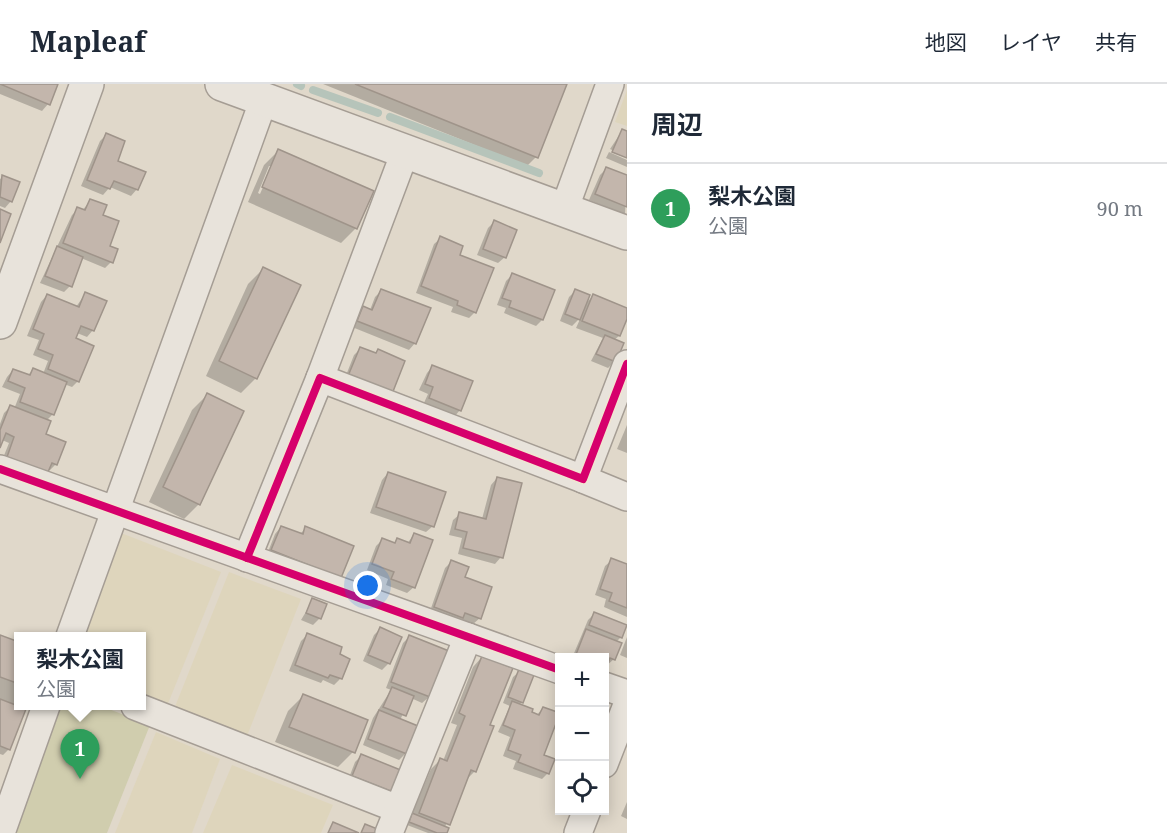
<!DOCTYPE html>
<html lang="ja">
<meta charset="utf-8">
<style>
body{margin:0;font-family:"Noto Serif","Noto Sans JP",serif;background:#f2f2f3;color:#1f2937}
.controls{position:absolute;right:18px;bottom:18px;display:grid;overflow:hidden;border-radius:0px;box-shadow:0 3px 15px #0003}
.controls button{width:54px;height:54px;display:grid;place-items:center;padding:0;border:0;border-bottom:2px solid #e0e1e3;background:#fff;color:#1f2937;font:30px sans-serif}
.you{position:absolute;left:368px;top:502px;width:21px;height:21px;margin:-15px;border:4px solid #fff;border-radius:50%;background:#1a73e8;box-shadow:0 0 0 9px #1a73e833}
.badge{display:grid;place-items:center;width:39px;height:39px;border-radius:50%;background:#6e645a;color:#fff;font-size:20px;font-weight:700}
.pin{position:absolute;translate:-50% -50px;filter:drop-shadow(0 2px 3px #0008)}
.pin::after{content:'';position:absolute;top:32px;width:21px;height:18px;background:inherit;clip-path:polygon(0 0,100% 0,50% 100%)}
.popup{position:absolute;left:14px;top:548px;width:132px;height:78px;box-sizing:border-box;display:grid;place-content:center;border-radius:0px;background:#fff;filter:drop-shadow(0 2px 4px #0005);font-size:20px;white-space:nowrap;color:#747a83}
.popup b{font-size:22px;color:#1f2937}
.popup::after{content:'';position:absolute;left:50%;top:100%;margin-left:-12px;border:12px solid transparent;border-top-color:#fff}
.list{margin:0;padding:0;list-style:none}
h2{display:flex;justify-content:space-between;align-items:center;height:78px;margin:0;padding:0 24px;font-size:26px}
h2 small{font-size:20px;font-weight:400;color:#747a83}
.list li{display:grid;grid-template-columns:39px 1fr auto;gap:18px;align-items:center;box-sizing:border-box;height:90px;padding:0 24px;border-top:2px solid #e0e1e3}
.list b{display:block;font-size:22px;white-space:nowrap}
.list p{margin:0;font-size:20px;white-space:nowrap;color:#747a83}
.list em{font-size:20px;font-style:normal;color:#747a83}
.icon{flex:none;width:33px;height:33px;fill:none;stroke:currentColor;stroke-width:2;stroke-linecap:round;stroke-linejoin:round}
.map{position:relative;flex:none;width:627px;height:749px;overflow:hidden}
header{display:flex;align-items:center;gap:36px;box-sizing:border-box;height:84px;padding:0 30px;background:#fff;border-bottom:2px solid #e0e1e3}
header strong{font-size:28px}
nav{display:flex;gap:33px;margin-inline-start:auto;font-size:21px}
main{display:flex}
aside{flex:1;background:#fff}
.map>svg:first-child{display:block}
</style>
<header>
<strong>Mapleaf</strong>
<nav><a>地図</a><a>レイヤ</a><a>共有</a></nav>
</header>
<main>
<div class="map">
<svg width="627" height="749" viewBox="0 0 627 749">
<rect width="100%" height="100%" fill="#e0d8ca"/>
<g fill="#ded5bc">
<polygon points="627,6 627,42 615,38"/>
<polygon points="121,449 221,488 167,622 142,612 142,552 81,552"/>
<polygon points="229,488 301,515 247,652 174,625"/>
<polygon points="156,648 220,675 192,749 115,749"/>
<polygon points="232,681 333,721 321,749 203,749"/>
</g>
<polygon fill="#d0cdae" points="58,622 101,622 150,641 107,749 13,749"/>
<g fill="#0003" fill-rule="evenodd">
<polygon points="0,0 57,0 48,20 42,27 0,10"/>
<polygon points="323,0 566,0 536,73 527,82"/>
<polygon points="622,47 627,49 627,73 610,65"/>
<polygon points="106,51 116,77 137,105 131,112 110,103 103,111 81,102 100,57"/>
<path d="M279 66 356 144 341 159 248 118 264 81ZM269 82H272L260 110 258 109Z"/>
<polygon points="609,68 627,76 627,83 606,74"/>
<polygon points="606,85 627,93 625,130 589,116 600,91"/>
<polygon points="3,93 11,117 5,124 0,122 0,95"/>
<polygon points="90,117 101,131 111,178 105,184 81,174 70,202 64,208 40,199 72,131 78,125 82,127"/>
<polygon points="494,138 505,173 498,179 477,171 488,144"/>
<polygon points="441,154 475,228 469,234 451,228 453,223 416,209 434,160"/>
<polygon points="263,185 256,294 241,309 206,292 248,200"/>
<polygon points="512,191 542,236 536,242 504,229 506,224 497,221 506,197"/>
<polygon points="576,206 585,220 593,212 627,225 619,252 614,256 615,277 608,284 591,277 603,254 576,244 581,233 572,242 560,237 569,213"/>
<polygon points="381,207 415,259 409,266 352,243 357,230 364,224 370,226 375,213"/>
<polygon points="85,210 93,246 87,253 77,249 74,255 78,297 72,303 64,300 52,331 46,337 44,351 56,380 50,386 1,379 9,359 2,356 0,360 0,340 4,329 10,323 14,325 20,310 2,303 7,293 13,286 27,292 33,286 43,290 48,277 33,271 39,256 27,252 41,218 47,211 76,223"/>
<polygon points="361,264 375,270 403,277 343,299 354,271"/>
<polygon points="433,282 460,326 454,333 423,321 428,310 419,306 427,289"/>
<polygon points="207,311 199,420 184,435 149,418 192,326"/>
<polygon points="627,341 627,369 617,365"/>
<polygon points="388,389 433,442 426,448 370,429 382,396"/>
<polygon points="497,394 501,473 495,480 458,470 462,454 449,451 453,436 460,430 482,435 491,401"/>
<polygon points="281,443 300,450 306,444 340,493 266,473 275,450"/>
<polygon points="414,450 414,503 407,509 386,501 388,495 367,486 376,462 382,456 393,460 397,456 407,460"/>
<polygon points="612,476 627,482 627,533 604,523 606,515 595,511 605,482"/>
<polygon points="451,478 464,494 480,534 473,540 460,536 456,539 429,530 445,484"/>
<polygon points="313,516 325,521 320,534 313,541 301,536"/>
<polygon points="594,530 621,553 616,558 614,575 604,584 604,574 572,574 588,536"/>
<polygon points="380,545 400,553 388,580 382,586 363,577 374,551"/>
<polygon points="307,551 348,575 340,595 334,601 323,596 321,599 289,587 301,557"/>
<polygon points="410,552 447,567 429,613 422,619 411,614 400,636 406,669 399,676 363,661 373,634 391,606 386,604 403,559"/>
<polygon points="0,553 19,560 19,620 15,623 9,665 3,671 0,670"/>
<polygon points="627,553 627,574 620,571"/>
<polygon points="482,573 488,642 475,687 465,697 445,743 447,744 445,749 428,749 407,741 431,685 440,676 443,677 457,641 451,639 473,583"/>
<polygon points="520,587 522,618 519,621 536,632 543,624 543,672 548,689 542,695 513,685 516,677 503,672 510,653 498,648 510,622 503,619 513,593"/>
<polygon points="303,612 353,668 338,683 275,658 288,627"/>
<polygon points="361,672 396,703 389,709 347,699 355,678"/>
<polygon points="627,718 627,735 621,732"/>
</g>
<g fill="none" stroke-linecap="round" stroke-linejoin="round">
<g stroke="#b6c4ba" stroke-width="8">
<polyline points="297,0 301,2"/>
<polyline points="313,6 378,29"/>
<polyline points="390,33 539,89"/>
</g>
</g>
<g fill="#c3b6ac" stroke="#9f948a" stroke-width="1.5">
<polygon points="0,0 58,0 50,21"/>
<polygon points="355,0 567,0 538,74"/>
<polygon points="622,45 627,47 627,74 612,68"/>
<polygon points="106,49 125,57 118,77 146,88 138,106 114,97 110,105 87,96"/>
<polygon points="278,65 374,107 357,145 262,103"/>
<polygon points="606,83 627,91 627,123 595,110"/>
<polygon points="2,91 20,98 12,118 0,113"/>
<polygon points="90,115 107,121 103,131 119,137 110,162 118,165 113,179 63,159 77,123 85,126"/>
<polygon points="0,125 11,130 0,159"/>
<polygon points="494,136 517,146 506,174 483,165"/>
<polygon points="440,152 463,162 460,171 494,184 476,229 457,221 458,217 421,202"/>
<polygon points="57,162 83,173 72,203 45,192"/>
<polygon points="263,183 301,201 257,295 219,277"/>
<polygon points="512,189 555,206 543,236 509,223 511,217 502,214"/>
<polygon points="381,205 431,224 416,260 357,237 363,222 372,226"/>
<polygon points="575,205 590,211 580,236 565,230"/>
<polygon points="85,208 107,217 94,247 81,242 76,254 94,262 79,298 48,285 53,271 38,265 44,250 33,245 47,210 79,223"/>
<polygon points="593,210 627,224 627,235 620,252 582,237"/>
<polygon points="605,251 624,259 616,278 596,270"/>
<polygon points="360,263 376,269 378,265 405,277 392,310 348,292"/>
<polygon points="432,281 473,297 461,327 429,314 433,303 425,300"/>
<polygon points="33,284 67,298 54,331 20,318 25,304 8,297 13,285 30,291"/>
<polygon points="207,309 244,327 200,421 163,403"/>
<polygon points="10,321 51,337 46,350 66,358 57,381 52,379 48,388 7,373 14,353 6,349 0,364 0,346"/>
<polygon points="388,388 446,408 434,443 376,423"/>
<polygon points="497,393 522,399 503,474 463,464 467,448 455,445 459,428 486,435"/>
<polygon points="281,442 303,450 305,442 354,462 341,494 271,466"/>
<polygon points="414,449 433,456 415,504 391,495 394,488 372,480 382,454 395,459 397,454 410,459"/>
<polygon points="611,474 627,480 627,524 609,517 612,509 600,505"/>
<polygon points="451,476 469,483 465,493 492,503 481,535 465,529 463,534 434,523"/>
<polygon points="312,514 327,520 321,535 306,529"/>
<polygon points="594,528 627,541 622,554 589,541"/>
<polygon points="380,543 402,553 390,580 368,571"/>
<polygon points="586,545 622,559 615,576 610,574 606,585 604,574 575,573"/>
<polygon points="307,549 342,563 340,570 350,575 342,595 330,591 328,594 295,581"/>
<polygon points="0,551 19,558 19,600 0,593"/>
<polygon points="409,551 449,567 430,613 391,598"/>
<polygon points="482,572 513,584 490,641 494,642 476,688 471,686 450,741 419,729 440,674 447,677 465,632 459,629"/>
<polygon points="519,585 534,591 523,619 508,613"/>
<polygon points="392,603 414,612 406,632 383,623"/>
<polygon points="303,610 368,636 355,669 289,643"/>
<polygon points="0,615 26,625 10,666 0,662"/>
<polygon points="512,617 533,625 532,628 539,631 543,623 560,629 544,671 555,675 549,690 518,678 521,671 508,666 515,646 503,641"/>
<polygon points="379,626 418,642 407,670 368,655"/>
<polygon points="361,670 403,687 397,704 390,707 352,692"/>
<polygon points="412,729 449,744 447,749 437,749 409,738"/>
<polygon points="333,738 359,749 328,749"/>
<polygon points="365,740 380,746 378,749 361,749"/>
</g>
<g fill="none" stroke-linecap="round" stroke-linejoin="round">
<defs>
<g id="minor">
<polyline points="564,126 610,0"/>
<polyline points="320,294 405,68"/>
<polyline points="0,385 560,586"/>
<polyline points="583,395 627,413"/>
<polyline points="247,474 320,294 583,395 627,280"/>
<polyline points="70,552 264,15"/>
<polyline points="604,602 627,610"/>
<polyline points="135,622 398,725"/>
<polyline points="604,680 627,621"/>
<polyline points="1,749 46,622"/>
<polyline points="389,749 468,553"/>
<polyline points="578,749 587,726"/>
</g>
<g id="tertiary">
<polyline points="222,0 627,149"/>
<polyline points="0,238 87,0"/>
</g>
</defs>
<use href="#minor" stroke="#a59d94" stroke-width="30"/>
<use href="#tertiary" stroke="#a59d94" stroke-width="36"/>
<use href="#minor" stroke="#e8e3db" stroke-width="27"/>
<use href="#tertiary" stroke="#e8e3db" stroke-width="33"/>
<defs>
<g id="cycleway">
<polyline points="0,385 560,586"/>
<polyline points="247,474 320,294 583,395 627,280"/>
</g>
</defs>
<use href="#cycleway" stroke="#f0e5d1" stroke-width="11"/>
<use href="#cycleway" stroke="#d6006c" stroke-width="8"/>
</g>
</svg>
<div class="controls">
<button>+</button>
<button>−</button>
<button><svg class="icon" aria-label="locate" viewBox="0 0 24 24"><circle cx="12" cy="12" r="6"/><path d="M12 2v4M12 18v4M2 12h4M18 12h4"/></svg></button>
</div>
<div class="you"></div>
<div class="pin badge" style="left:80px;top:695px;background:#2e9e5b">1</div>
<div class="popup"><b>梨木公園</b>公園</div>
</div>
<aside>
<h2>周辺<small></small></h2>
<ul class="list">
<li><span class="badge" style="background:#2e9e5b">1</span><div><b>梨木公園</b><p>公園</p></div><em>90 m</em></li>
</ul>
</aside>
</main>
